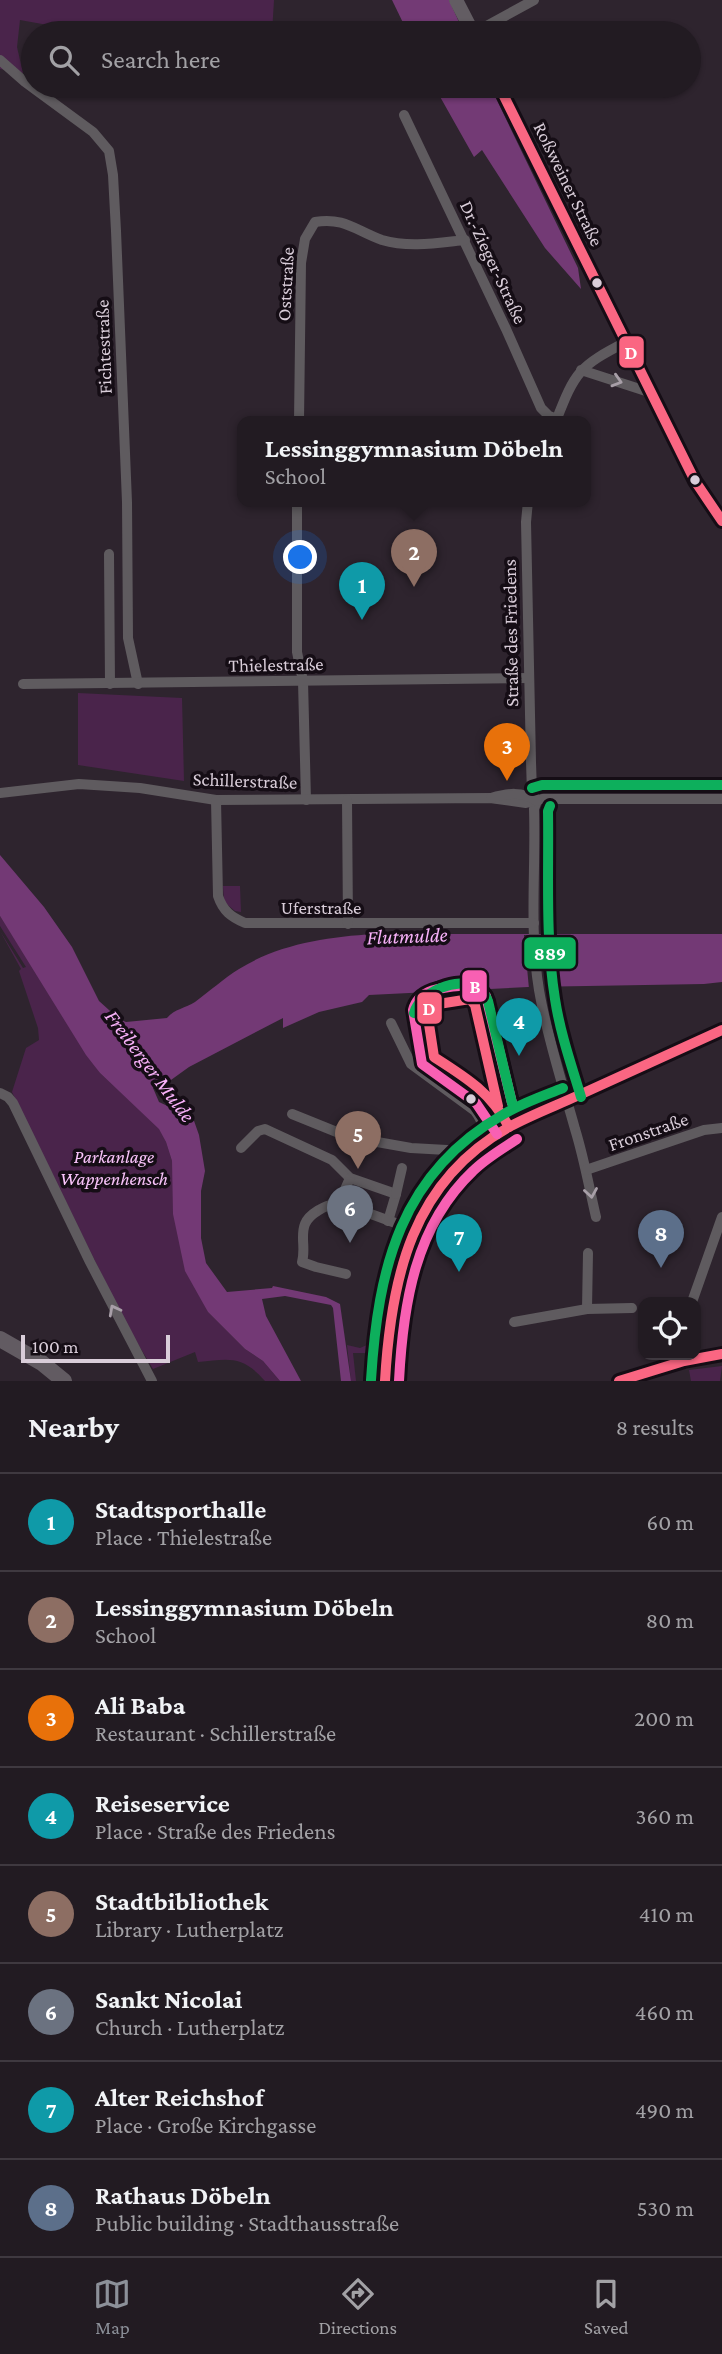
<!DOCTYPE html>
<meta charset="utf-8">
<style>
body{margin:0;font-family:"Crimson Pro",serif;background:#2a242a;color:#f1f3f6}
.controls{position:absolute;right:21px;bottom:21px;display:grid;overflow:hidden;border-radius:14px;box-shadow:0 2px 5px #0004}
.controls button{width:63px;height:63px;display:grid;place-items:center;padding:0;border:0;border-bottom:2px solid #3f3940;background:#221b22;color:#f1f3f6;font:35px sans-serif}
.scale{position:absolute;left:21px;bottom:18px;width:149px;box-sizing:border-box;padding-left:7px;border:4px solid #d9cdd9;border-top:0;font-size:19px;line-height:24px;white-space:nowrap;color:#d9cdd9;-webkit-text-stroke:5px #150d15;paint-order:stroke}
.you{position:absolute;left:301px;top:558px;width:24px;height:24px;margin:-18px;border:5px solid #fff;border-radius:50%;background:#1a73e8;box-shadow:0 0 0 10px #1a73e833}
.badge{display:grid;place-items:center;width:46px;height:46px;border-radius:50%;background:#8c9099;color:#fff;font-size:23px;font-weight:700}
.pin{position:absolute;translate:-50% -58px;filter:drop-shadow(0 2px 4px #0008)}
.pin::after{content:'';position:absolute;top:37px;width:24px;height:21px;background:inherit;clip-path:polygon(0 0,100% 0,50% 100%)}
.popup{position:absolute;left:237px;top:416px;width:354px;height:91px;box-sizing:border-box;display:grid;place-content:center;border-radius:14px;background:#221b22;filter:drop-shadow(0 2px 5px #0005);font-size:23px;white-space:nowrap;color:#a2a1a5}
.popup b{font-size:26px;color:#f1f3f6}
.popup::after{content:'';position:absolute;left:50%;top:100%;margin-left:-14px;border:14px solid transparent;border-top-color:#221b22}
.list{margin:0;padding:0;list-style:none}
h2{display:flex;justify-content:space-between;align-items:center;height:91px;margin:0;padding:0 28px;font-size:30px}
h2 small{font-size:23px;font-weight:400;color:#a2a1a5}
.list li{display:grid;grid-template-columns:46px 1fr auto;gap:21px;align-items:center;box-sizing:border-box;height:98px;padding:0 28px;border-top:2px solid #3f3940}
.list b{display:block;font-size:26px;white-space:nowrap}
.list p{margin:0;font-size:23px;white-space:nowrap;color:#a2a1a5}
.list em{font-size:23px;font-style:normal;color:#a2a1a5}
.icon{flex:none;width:38px;height:38px;fill:none;stroke:currentColor;stroke-width:2;stroke-linecap:round;stroke-linejoin:round}
.map{position:relative;flex:none;width:722px;height:1381px;overflow:hidden}
.search{position:absolute;background:#221b22;box-shadow:0 2px 5px #0004;left:21px;right:21px;top:21px;height:77px;display:flex;align-items:center;gap:18px;box-sizing:border-box;padding:0 24px;border-radius:38px;color:#a2a1a5;font-size:26px}
.sheet{height:875px;background:#221b22}
nav{display:flex;justify-content:space-around;align-items:center;box-sizing:border-box;height:98px;border-top:2px solid #3f3940;background:#221b22;font-size:19px;color:#a2a1a5}
nav a{display:grid;justify-items:center;gap:4px}
nav .on{color:#8c9099}
.map>svg:first-child{display:block}
</style>
<div class="map">
<svg width="722" height="1381" viewBox="0 0 722 1381">
<rect width="100%" height="100%" fill="#2e242e"/>
<g fill="#4a244b">
<polygon points="0,0 274,0 272,33 92,33 20,20 17,47 23,73 0,69"/>
<polygon points="78,693 182,698 184,781 78,765"/>
<polygon points="223,886 240,886 241,912 235,911 224,902"/>
<path d="M0 916 100 1073 160 1129 166 1142 172 1161 174 1185 200 1294 208 1312 245 1349 263 1361 280 1381H265C242 1355 230 1359 198 1362L195 1352 153 1369 126 1324 12 1092 26 1048 39 1040 38 1028 19 971 21 969 0 931 23 968 26 967 0 926Z"/>
<polygon points="347,1345 360,1348 367,1345 375,1348 374,1369 372,1368 372,1353 353,1353 356,1381 351,1381"/>
<polygon points="722,1366 720,1381 691,1381 689,1370"/>
</g>
<g fill="#733a75">
<polygon points="392,0 449,0 464,33 408,33"/>
<polygon points="434,86 490,86 578,268 581,289 545,248 482,150 474,157"/>
</g>
<path fill="#733975" d="M0 855 44 907 72 947 99 1001 119 1019 126 1022 167 1018C174 1009 186 1008 195 1002 210 991 223 979 239 969 279 944 327 937 374 934H722V982L704 984 528 987 369 995 362 1002 319 1012 283 1028V1018L189 1067 164 1085 153 1088 159 1102 193 1118 199 1135 205 1171 201 1191V1238L206 1263 227 1292 272 1288 273 1286 326 1297 340 1304 351 1381H341L333 1308 331 1305 285 1296 262 1299 266 1316 301 1381H280L263 1361 245 1349 208 1312 185 1271 173 1214 172 1161 166 1142 159 1129 100 1073 86 1055 0 916Z"/>
<polygon fill="#2e242e" points="524,935 544,935 548,989 529,989"/>
<g fill="none" stroke-linecap="round" stroke-linejoin="round">
<g stroke="#5f5b5f" stroke-width="10">
<polyline points="474,33 534,0"/>
<polyline points="0,60 25,82 93,132 109,151 113,175 116,231 127,502 128,638 138,684"/>
<polyline points="404,115 506,329 541,408 549,416 557,419"/>
<polyline points="581,370 652,393"/>
<path d="M299 421 301 263 305 239 315 222C345 217 356 231 382 240 409 248 437 243 465 240"/>
<path d="M556 421C575 372 579 366 626 342"/>
<polyline points="297,501 297,652 303,681 306,800"/>
<path d="M528 501 526 522 531 762 532 792 537 801 534 809C536 869 529 930 539 990 547 1037 562 1082 575 1129 584 1158 589 1187 596 1217"/>
<polyline points="109,554 110,684"/>
<polyline points="23,684 529,678"/>
<polyline points="0,793 79,784 140,788 216,800 490,798 526,803 542,799 722,799"/>
<path d="M491 798C508 793 522 791 537 801"/>
<path d="M216 800 218 896C223 911 231 917 245 923H534"/>
<polyline points="347,800 348,924"/>
<path d="M391 1023 411 1064 475 1111C484 1123 485 1131 483 1145"/>
<polyline points="0,1093 8,1097 13,1103 90,1262 152,1381"/>
<polyline points="292,1114 349,1137 411,1148 447,1150 462,1162"/>
<polyline points="241,1148 258,1131 265,1129 332,1160 350,1178 396,1194 388,1221"/>
<polyline points="586,1170 704,1130 722,1128"/>
<polyline points="396,1194 402,1168"/>
<polyline points="339,1203 350,1178"/>
<polyline points="415,1226 475,1236"/>
<path d="M346 1274 316 1267 302 1262C306 1248 300 1236 305 1224 309 1214 325 1205 336 1204 345 1203 400 1225 414 1230"/>
<polyline points="692,1302 722,1217"/>
<polyline points="587,1309 588,1253"/>
<polyline points="514,1322 587,1309 632,1308"/>
<path d="M385 1381C388 1301 401 1221 461 1163 475 1149 492 1139 509 1127L722 1030"/>
<polyline points="619,1381 684,1361 722,1354"/>
</g>
<g stroke="#635d63" stroke-width="14">
<polyline points="456,0 473,33"/>
<polyline points="499,86 695,481 722,521"/>
</g>
<polyline stroke="#625b62" stroke-width="16" points="0,1339 42,1363 64,1381"/>
<defs>
<g id="bus-1">
<polyline points="499,86 695,481 722,521"/>
<path d="M498 1106 475 1005 470 999 432 1005 427 1011 434 1057C467 1078 490 1092 509 1127"/>
<path d="M385 1381C391 1278 412 1181 509 1127 531 1115 555 1106 577 1096 625 1074 674 1052 722 1030"/>
<polyline points="619,1381 684,1361 722,1354"/>
</g>
<g id="bus-2">
<path d="M497 1134 476 1103 422 1064 413 1010C419 986 450 987 470 985L478 987 486 996 512 1103"/>
<path d="M399 1381C403 1304 415 1226 473 1171 486 1158 502 1149 517 1139"/>
</g>
<g id="bus-3">
<polyline points="532,788 542,785 722,785"/>
<path d="M550 806 548 811C549 874 545 937 555 999 560 1032 571 1064 581 1097"/>
<path d="M414 1013C420 992 458 976 477 987 482 990 486 996 488 1001L512 1103"/>
<path d="M371 1380C378 1269 400 1173 504 1114 522 1103 543 1096 563 1088"/>
</g>
</defs>
<use href="#bus-1" stroke="#150d15" stroke-width="16"/>
<use href="#bus-2" stroke="#150d15" stroke-width="16"/>
<use href="#bus-3" stroke="#150d15" stroke-width="16"/>
<use href="#bus-1" stroke="#fa6682" stroke-width="10"/>
<use href="#bus-2" stroke="#f860b3" stroke-width="10"/>
<use href="#bus-3" stroke="#0daf5c" stroke-width="10"/>
</g>
<defs><path id="oneway-chevron" d="M-2-3.5L2.5 0L-2 3.5" fill="none" stroke-width="1.6" stroke-linecap="round" stroke-linejoin="round" transform="scale(1.75)"/></defs>
<g stroke="#a89fa8">
<use href="#oneway-chevron" transform="translate(617 381) rotate(17)"/>
<use href="#oneway-chevron" transform="translate(591 1193) rotate(81)"/>
<use href="#oneway-chevron" transform="translate(114 1310) rotate(-118)"/>
</g>
<g fill="#d9cdd9" stroke="#150d15" stroke-width="2.5">
<circle cx="597" cy="283" r="6"/>
<circle cx="695" cy="480" r="6"/>
<circle cx="471" cy="1099" r="6"/>
</g>
<g text-anchor="middle" stroke-width="7" stroke-linejoin="round" paint-order="stroke">
<g font-size="19" fill="#d9cdd9" stroke="#150d15">
<text transform="translate(569 184) rotate(64)" y="7">Roßweiner Straße</text>
<text transform="translate(494 262) rotate(65)" y="7">Dr.-Zieger-Straße</text>
<text transform="translate(285 284) rotate(-87)" y="7">Oststraße</text>
<text transform="translate(103 347) rotate(-92)" y="7">Fichtestraße</text>
<text transform="translate(510 633) rotate(-91)" y="7">Straße des Friedens</text>
<text transform="translate(276 664) rotate(-1)" y="7">Thielestraße</text>
<text transform="translate(245 780) rotate(2)" y="7">Schillerstraße</text>
<text x="321" y="914">Uferstraße</text>
<text transform="translate(648 1131) rotate(-19)" y="7">Fronstraße</text>
</g>
<g font-size="19" font-style="italic" fill="#fac4fb" stroke="#150d15">
<text x="114" y="1163">Parkanlage<tspan x="114" dy="22">Wappenhensch</tspan></text>
</g>
<g font-size="21" font-style="italic" fill="#f8b1f9" stroke="#150d15">
<text transform="translate(407 936) rotate(-2)" y="7">Flutmulde</text>
<text transform="translate(150 1066) rotate(53)" y="7">Freiberger Mulde</text>
</g>
</g>
<g stroke="#150d15" stroke-width="2.5">
<rect x="618" y="335" width="27" height="34" rx="7" fill="#fa6682"/>
<rect x="523" y="936" width="54" height="34" rx="7" fill="#0daf5c"/>
<rect x="461" y="969" width="27" height="34" rx="7" fill="#f860b3"/>
<rect x="416" y="991" width="27" height="34" rx="7" fill="#fa6682"/>
</g>
<g font-size="19" text-anchor="middle" font-weight="bold" fill="#fff">
<text x="631" y="359">D</text>
<text x="550" y="960">889</text>
<text x="475" y="993">B</text>
<text x="429" y="1015">D</text>
</g>
</svg>
<div class="controls">
<button><svg class="icon" aria-label="locate" viewBox="0 0 24 24"><circle cx="12" cy="12" r="6"/><path d="M12 2v4M12 18v4M2 12h4M18 12h4"/></svg></button>
</div>
<div class="scale">100 m</div>
<div class="you"></div>
<div class="pin badge" style="left:362px;top:620px;background:#0f9aa8">1</div>
<div class="pin badge" style="left:414px;top:587px;background:#8d6e63">2</div>
<div class="popup"><b>Lessinggymnasium Döbeln</b>School</div>
<div class="pin badge" style="left:507px;top:781px;background:#e8710a">3</div>
<div class="pin badge" style="left:519px;top:1056px;background:#0f9aa8">4</div>
<div class="pin badge" style="left:358px;top:1169px;background:#8d6e63">5</div>
<div class="pin badge" style="left:350px;top:1243px;background:#6b7280">6</div>
<div class="pin badge" style="left:459px;top:1272px;background:#0f9aa8">7</div>
<div class="pin badge" style="left:661px;top:1268px;background:#5c6f8a">8</div>
<div class="search"><svg class="icon" aria-label="search" viewBox="0 0 24 24"><circle cx="10" cy="10" r="6"/><path d="M15 15l6 6"/></svg>Search here</div>
</div>
<section class="sheet">
<h2>Nearby<small>8 results</small></h2>
<ul class="list">
<li><span class="badge" style="background:#0f9aa8">1</span><div><b>Stadtsporthalle</b><p>Place · Thielestraße</p></div><em>60 m</em></li>
<li><span class="badge" style="background:#8d6e63">2</span><div><b>Lessinggymnasium Döbeln</b><p>School</p></div><em>80 m</em></li>
<li><span class="badge" style="background:#e8710a">3</span><div><b>Ali Baba</b><p>Restaurant · Schillerstraße</p></div><em>200 m</em></li>
<li><span class="badge" style="background:#0f9aa8">4</span><div><b>Reiseservice</b><p>Place · Straße des Friedens</p></div><em>360 m</em></li>
<li><span class="badge" style="background:#8d6e63">5</span><div><b>Stadtbibliothek</b><p>Library · Lutherplatz</p></div><em>410 m</em></li>
<li><span class="badge" style="background:#6b7280">6</span><div><b>Sankt Nicolai</b><p>Church · Lutherplatz</p></div><em>460 m</em></li>
<li><span class="badge" style="background:#0f9aa8">7</span><div><b>Alter Reichshof</b><p>Place · Große Kirchgasse</p></div><em>490 m</em></li>
<li><span class="badge" style="background:#5c6f8a">8</span><div><b>Rathaus Döbeln</b><p>Public building · Stadthausstraße</p></div><em>530 m</em></li>
</ul>
</section>
<nav>
<a class="on"><svg class="icon" aria-label="map" viewBox="0 0 24 24"><path d="M3 6l6-2 6 2 6-2v14l-6 2-6-2-6 2zM9 4v14M15 6v14"/></svg>Map</a>
<a><svg class="icon" aria-label="directions" viewBox="0 0 24 24"><path d="M12 3l9 9-9 9-9-9zM9 14v-3h6M13 9l2 2-2 2"/></svg>Directions</a>
<a><svg class="icon" aria-label="saved" viewBox="0 0 24 24"><path d="M7 4h10v16l-5-4-5 4z"/></svg>Saved</a>
</nav>
